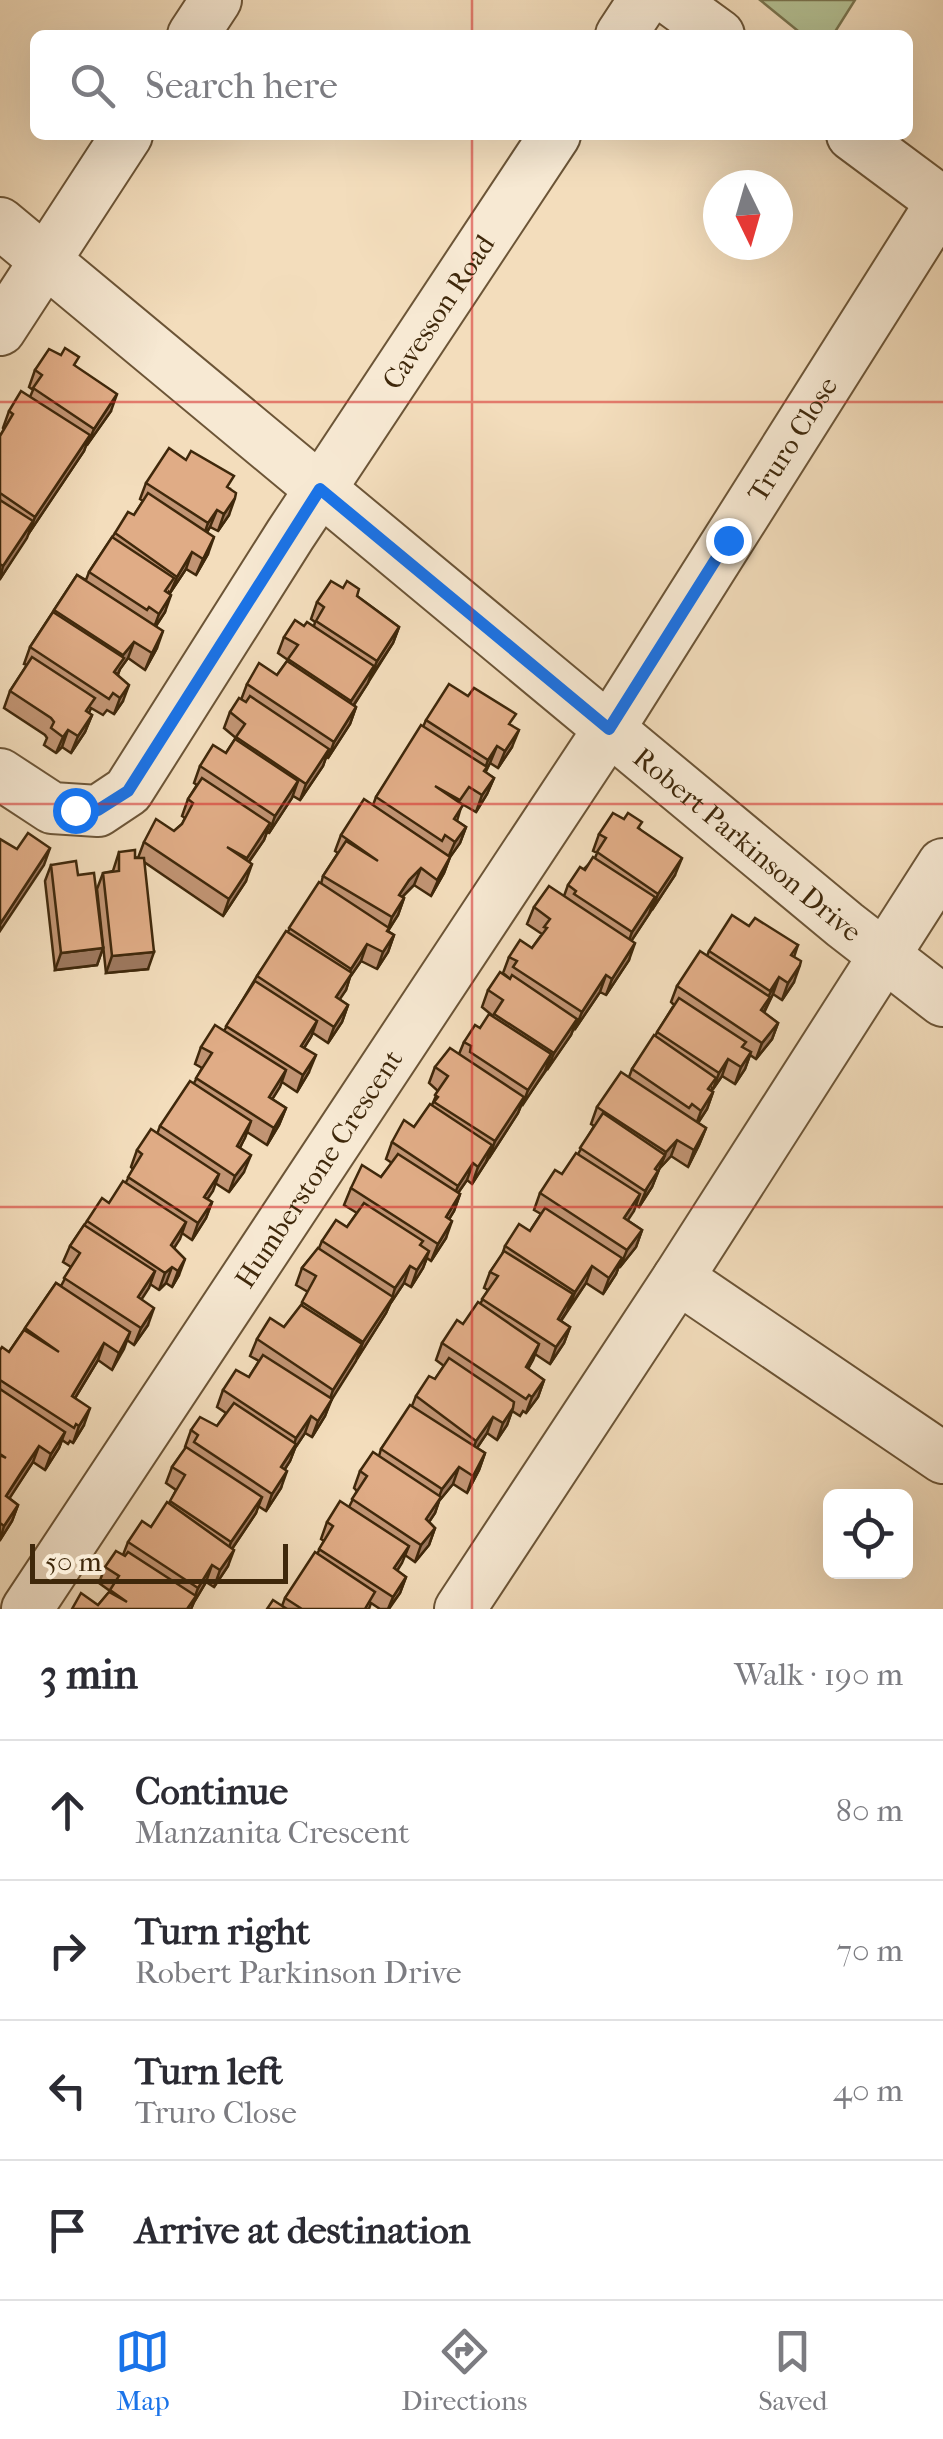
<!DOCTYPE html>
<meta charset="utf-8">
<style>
body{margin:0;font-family:"IM FELL French Canon",serif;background:#f7f7f7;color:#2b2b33}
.controls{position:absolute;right:30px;bottom:30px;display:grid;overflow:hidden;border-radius:15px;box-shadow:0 10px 40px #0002}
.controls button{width:90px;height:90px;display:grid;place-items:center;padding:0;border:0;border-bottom:2px solid #e1e1e2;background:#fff;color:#2b2b33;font:50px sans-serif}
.compass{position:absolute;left:703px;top:170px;width:90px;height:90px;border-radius:50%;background:#fff;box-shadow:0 10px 40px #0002;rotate:175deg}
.scale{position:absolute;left:30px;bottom:25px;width:258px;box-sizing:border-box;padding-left:10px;border:5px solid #3f280b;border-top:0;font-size:28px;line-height:35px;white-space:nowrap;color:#3f280b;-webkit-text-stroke:8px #f7e9d3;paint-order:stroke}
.stop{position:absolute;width:30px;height:30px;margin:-22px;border:8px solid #1a73e8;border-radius:50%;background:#fff}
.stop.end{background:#1a73e8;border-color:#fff;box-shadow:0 2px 10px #0008}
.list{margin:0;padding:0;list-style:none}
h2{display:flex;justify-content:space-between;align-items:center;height:130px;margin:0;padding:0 40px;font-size:42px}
h2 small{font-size:32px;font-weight:400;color:#7c7c81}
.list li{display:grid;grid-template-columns:65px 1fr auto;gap:30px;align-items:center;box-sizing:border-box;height:140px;padding:0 40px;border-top:2px solid #e1e1e2}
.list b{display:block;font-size:38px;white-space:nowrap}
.list p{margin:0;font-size:32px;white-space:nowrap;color:#7c7c81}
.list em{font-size:32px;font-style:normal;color:#7c7c81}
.icon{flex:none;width:55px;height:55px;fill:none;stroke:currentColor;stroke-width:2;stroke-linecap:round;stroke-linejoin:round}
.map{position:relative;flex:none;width:943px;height:1609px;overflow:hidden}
.search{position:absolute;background:#fff;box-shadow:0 10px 40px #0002;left:30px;right:30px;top:30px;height:110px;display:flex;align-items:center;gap:25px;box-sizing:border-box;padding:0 35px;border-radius:15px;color:#7c7c81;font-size:38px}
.sheet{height:690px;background:#fff}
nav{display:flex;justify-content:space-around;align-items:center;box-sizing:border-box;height:140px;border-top:2px solid #e1e1e2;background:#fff;font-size:28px;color:#7c7c81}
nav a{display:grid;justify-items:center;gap:5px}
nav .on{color:#1a73e8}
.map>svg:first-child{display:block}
</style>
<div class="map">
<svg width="943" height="1609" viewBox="0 0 943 1609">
<rect width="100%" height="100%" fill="#f3ddbc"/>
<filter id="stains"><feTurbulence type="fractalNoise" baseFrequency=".002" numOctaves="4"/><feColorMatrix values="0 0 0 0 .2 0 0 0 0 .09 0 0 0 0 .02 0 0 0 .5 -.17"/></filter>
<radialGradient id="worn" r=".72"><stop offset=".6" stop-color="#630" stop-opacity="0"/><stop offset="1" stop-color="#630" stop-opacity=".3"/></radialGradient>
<polygon fill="#b5c295" stroke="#7a7550" stroke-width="2.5" points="760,0 855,0 833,35 803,35"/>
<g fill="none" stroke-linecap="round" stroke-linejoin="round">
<defs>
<g id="minor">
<polyline points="671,0 719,35"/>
<polyline points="193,35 216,0"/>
<polyline points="621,35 644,0"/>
<polyline points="852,135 942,202"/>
<path id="s1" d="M0 223 845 925 943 1001"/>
<polyline points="0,330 127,135"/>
<path id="s2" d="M0 774 52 808 98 811 128 791 290 535 555 135"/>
<polyline points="678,1278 943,1458"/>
<path id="s3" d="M27 1609 609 729 943 200"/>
<polyline points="460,1609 678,1278 943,864"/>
</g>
</defs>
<use href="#minor" stroke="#6c5537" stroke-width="54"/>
<use href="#minor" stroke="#f7e9d3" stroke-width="50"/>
</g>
<g fill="#c19473" stroke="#3f280b" stroke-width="2.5">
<polygon points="75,366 111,411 87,445 86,445 84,451 29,533 0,579 0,436 4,429 3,428 9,411 30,397 33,390 29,387 35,370"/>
<polygon points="146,483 230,489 229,515 218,531 210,527 207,532 208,554 196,575 186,569 170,593 169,592 165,612 156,626 157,648 145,670 128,658 120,669 118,674 123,701 114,714 107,710 103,715 91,708 89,713 92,715 85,732 71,753 62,747 56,753 44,745 47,738 45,735 4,708 10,691 27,665 24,664 30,647 77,575 86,580 89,572 115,533 134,515 143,501 140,499"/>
<polygon points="357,596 399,627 393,643 354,705 356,707 350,724 328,758 326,757 323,766 300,800 293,796 269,833 267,832 264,840 249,862 246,881 223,916 144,862 148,969 106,973 97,889 103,873 113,871 119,852 138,858 144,842 174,831 182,824 185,818 182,816 188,799 197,785 194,783 200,766 226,753 235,739 236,738 224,728 230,712 241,700 247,684 277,675 288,660 278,653 284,637 304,626 314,626 315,622 311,619 317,602"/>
<polygon points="426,720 512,726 512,747 498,768 490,763 486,770 485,772 494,778 487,794 476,812 462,804 457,821 466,827 460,843 450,857 444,873 431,896 414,885 403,896 404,898 398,915 388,931 394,935 388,952 377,969 361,961 350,977 346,990 339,999 348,1005 342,1022 328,1043 313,1033 304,1048 309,1072 297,1092 282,1082 272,1099 286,1108 279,1125 267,1145 247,1132 240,1148 244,1172 229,1192 215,1183 207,1199 212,1202 206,1218 192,1240 182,1233 174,1248 179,1275 172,1287 166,1283 159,1290 150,1284 141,1299 148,1325 134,1345 127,1340 112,1370 98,1360 75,1398 84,1425 73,1443 70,1441 68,1444 62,1440 59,1448 45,1470 33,1462 9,1498 18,1505 12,1521 0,1540 0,1350 9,1352 56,1283 61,1286 71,1267 63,1262 70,1246 87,1221 109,1203 126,1182 133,1169 131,1167 137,1150 157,1134 160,1126 194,1083 202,1068 195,1064 201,1047 224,1031 257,976 321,884 323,876 338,853 335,851 341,835 373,805 376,797 423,727"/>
<polygon points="639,828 675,875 631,941 629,960 606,995 600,992 575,1029 574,1027 571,1035 521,1106 518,1113 472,1184 467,1180 458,1193 460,1194 454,1211 449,1219 446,1238 431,1261 427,1258 423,1268 411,1287 404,1283 390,1304 386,1313 331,1399 325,1416 312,1437 305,1433 295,1448 290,1461 285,1469 281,1488 266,1511 258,1506 256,1513 232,1549 228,1566 214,1587 206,1582 194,1602 191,1609 98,1605 110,1591 99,1583 105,1567 123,1555 128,1542 151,1527 169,1504 176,1490 166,1483 172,1467 186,1448 185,1447 191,1430 217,1426 226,1413 217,1407 223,1390 249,1377 259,1361 250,1356 257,1339 284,1327 301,1306 308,1292 296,1285 302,1268 319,1248 322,1241 347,1227 357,1213 344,1205 351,1188 381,1177 392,1163 386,1159 392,1142 414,1127 432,1105 438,1091 429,1083 435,1067 459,1054 464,1042 493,1016 482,1007 488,990 509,978 503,973 509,957 532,948 542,934 527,924 534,907 564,896 568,885 595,858 597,853 593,851 599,834"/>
<polygon points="51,865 78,875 103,948 97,965 55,970 45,881"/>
<polygon points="749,926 798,945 794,957 794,982 782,1000 773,994 764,1013 778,1023 772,1039 756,1059 750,1055 745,1069 735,1084 722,1076 713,1089 712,1088 711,1091 713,1092 707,1109 698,1123 706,1128 699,1145 688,1167 671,1156 659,1169 652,1187 639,1207 636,1205 627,1220 642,1230 636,1247 620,1267 619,1266 616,1274 603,1294 586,1283 561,1321 570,1327 564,1343 550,1364 535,1354 528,1369 544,1380 538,1397 526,1413 523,1411 520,1416 512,1411 507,1425 497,1440 487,1433 477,1448 485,1453 479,1470 467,1493 453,1484 439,1501 435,1513 429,1522 435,1528 429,1545 415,1562 405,1555 397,1571 406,1577 400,1593 389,1609 380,1609 371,1603 369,1609 267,1609 282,1606 285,1598 317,1554 324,1541 321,1539 327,1522 349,1507 357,1491 354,1488 360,1471 379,1456 381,1449 412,1406 416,1396 435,1379 444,1366 436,1360 442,1343 463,1324 480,1304 488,1290 484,1288 490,1272 502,1255 505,1246 530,1231 541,1214 534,1210 540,1193 562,1174 578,1154 594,1126 591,1124 597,1107 629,1077 632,1069 655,1036 674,1005 671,1002 677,986 707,956 709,951"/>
</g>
<g fill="#9d785e" stroke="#3f280b" stroke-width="2.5">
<polygon points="117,394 111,411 87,445 94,429"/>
<polygon points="90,435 84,451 29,533 35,517"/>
<polygon points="235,498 229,515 218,531 224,514"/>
<polygon points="217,510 210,527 202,540 208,523"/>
<polygon points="33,521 27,538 0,579 3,566"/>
<polygon points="214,537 208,554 196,575 203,559"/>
<polygon points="192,552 186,569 170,593 177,577"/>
<polygon points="171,595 165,612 153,630 159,614"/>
<polygon points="399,627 393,643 370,678 377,661"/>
<polygon points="163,631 157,648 145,670 152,653"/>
<polygon points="134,642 128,658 120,669 118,674 114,672 123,655"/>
<polygon points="374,666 368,683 345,718 351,701"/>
<polygon points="129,685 123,701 114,714 120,698"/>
<polygon points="356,707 350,724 328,758 334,742"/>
<polygon points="92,715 85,732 71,753 78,736"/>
<polygon points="68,730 62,747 56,753 63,737"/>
<polygon points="519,730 512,747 498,768 505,751"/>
<polygon points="497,746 490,763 478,788 488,760"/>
<polygon points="329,749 323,766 300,800 306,784"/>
<polygon points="494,778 487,794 476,812 482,795"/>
<polygon points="298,781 292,798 269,833 275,816"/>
<polygon points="270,823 264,840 240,874 247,858"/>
<polygon points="466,827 460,843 450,857 444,873 431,896 455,842"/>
<polygon points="50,848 44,865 0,931 0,924"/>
<polygon points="682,858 675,875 652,910 658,894"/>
<polygon points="252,864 246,881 223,916 229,899"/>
<polygon points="421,868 414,885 403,896 393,912 399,895 409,880"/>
<polygon points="655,897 649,914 626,949 632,932"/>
<polygon points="404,898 398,915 387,932 392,917"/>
<polygon points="394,935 388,952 377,969 383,952"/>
<polygon points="635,943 629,960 606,995 612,979"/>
<polygon points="367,944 361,961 350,977 346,990 330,1014 336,997 346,981 351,969"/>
<polygon points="103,948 97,965 55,970 61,953"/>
<polygon points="154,952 148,969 106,973 112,956"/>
<polygon points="800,965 794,982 782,1000 788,983"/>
<polygon points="606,975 600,992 575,1029 582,1012"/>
<polygon points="779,977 773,994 763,1013 761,1010"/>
<polygon points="348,1005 342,1022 328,1043 334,1027"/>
<polygon points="577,1019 571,1035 547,1070 554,1053"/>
<polygon points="317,1021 311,1037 295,1062 301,1046"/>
<polygon points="778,1023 772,1039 756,1059 762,1043"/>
<polygon points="751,1052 745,1069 735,1084 741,1067"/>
<polygon points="551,1054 545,1071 522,1106 528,1090"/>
<polygon points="316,1055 309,1072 297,1092 303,1075"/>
<polygon points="728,1059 722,1076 713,1089 719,1073"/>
<polygon points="286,1070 280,1087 263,1114 269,1097"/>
<polygon points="713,1092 707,1109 695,1127 701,1111"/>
<polygon points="524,1097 518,1113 489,1158 495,1141"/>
<polygon points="286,1108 279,1125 267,1145 274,1128"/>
<polygon points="251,1121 245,1138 231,1163 237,1146"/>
<polygon points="706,1128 699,1145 688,1167 694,1150"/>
<polygon points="677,1140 671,1156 659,1169 666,1152"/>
<polygon points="492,1145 486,1162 472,1184 478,1167"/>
<polygon points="251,1155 244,1172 229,1192 235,1176"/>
<polygon points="665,1155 652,1187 639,1207 655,1169"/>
<polygon points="473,1163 467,1180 451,1203 458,1186"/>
<polygon points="219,1174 213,1191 198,1213 204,1197"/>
<polygon points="460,1194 454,1211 440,1234 446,1217"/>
<polygon points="640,1194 634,1211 618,1235 624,1218"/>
<polygon points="212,1202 206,1218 192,1240 198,1223"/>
<polygon points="452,1221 446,1238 431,1261 438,1244"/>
<polygon points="186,1222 180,1239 165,1262 171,1245"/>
<polygon points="642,1230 636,1247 620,1267 627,1250"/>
<polygon points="429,1251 423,1268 411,1287 417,1270"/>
<polygon points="622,1258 616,1274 603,1294 609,1278"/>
<polygon points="185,1259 179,1275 172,1287 178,1271"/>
<polygon points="410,1266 404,1283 390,1304 386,1313 357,1359 363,1342 392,1298 395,1288"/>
<polygon points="592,1266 586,1283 569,1308 575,1292"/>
<polygon points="172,1267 166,1283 159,1290 165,1273"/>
<polygon points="155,1271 149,1288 132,1314 138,1297"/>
<polygon points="573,1294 567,1311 551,1335 558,1319"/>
<polygon points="154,1308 148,1325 134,1345 141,1328"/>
<polygon points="570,1327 564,1343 550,1364 556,1347"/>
<polygon points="130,1332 124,1349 112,1370 119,1353"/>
<polygon points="104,1343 98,1360 66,1413 72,1396"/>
<polygon points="362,1344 356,1361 327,1407 333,1390"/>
<polygon points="539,1344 533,1360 519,1384 526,1367"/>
<polygon points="544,1380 538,1397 526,1413 532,1397"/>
<polygon points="332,1399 325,1416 312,1437 318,1421"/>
<polygon points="90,1408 84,1425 73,1443 79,1426"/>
<polygon points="513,1408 507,1425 497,1440 503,1423"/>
<polygon points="311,1416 305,1433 295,1448 290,1461 275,1484 281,1467 292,1451 296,1438"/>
<polygon points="493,1417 487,1433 470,1458 476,1441"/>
<polygon points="65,1432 59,1448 45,1470 51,1454"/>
<polygon points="39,1446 33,1462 0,1513 6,1496"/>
<polygon points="485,1453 479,1470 467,1493 473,1476"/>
<polygon points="459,1467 453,1484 439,1501 435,1513 420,1535 426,1519 437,1502 442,1489"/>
<polygon points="287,1471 281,1488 266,1511 272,1494"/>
<polygon points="262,1497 256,1513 225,1559 231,1542"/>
<polygon points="18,1505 12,1521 0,1540 4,1526"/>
<polygon points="435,1528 429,1545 415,1562 421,1545"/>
<polygon points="409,1546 402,1563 388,1585 394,1568"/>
<polygon points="234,1550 228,1566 214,1587 220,1570"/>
<polygon points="212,1565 206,1582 194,1602 191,1609 187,1609 194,1599 198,1588"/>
<polygon points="406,1577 400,1593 388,1609 393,1597"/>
</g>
<g fill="#e0ac86" stroke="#3f280b" stroke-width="2.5">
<polygon points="65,348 79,357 74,365 117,394 94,429 33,388 42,375 35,370 49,349 61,355"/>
<polygon points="21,391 90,435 35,517 0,493 0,436 13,414 9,411"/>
<polygon points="169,448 186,460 191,451 234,476 227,487 236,493 235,498 224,514 217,510 208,523 146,483"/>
<polygon points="148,493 214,537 203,559 192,552 177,577 115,533 128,512 134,515"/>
<polygon points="0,500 33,521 3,566 0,564"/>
<polygon points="112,537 174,578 165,591 171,595 159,614 149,607 147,610 89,572"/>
<polygon points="77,575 163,631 152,653 134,642 123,655 54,610"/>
<polygon points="331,581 343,588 347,581 359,589 357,596 399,627 377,661 316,621 324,607 317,602"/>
<polygon points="53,612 124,658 114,672 129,685 120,698 113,693 109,699 30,647"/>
<polygon points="295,620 304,626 307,622 374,666 351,701 288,659 298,645 284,637"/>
<polygon points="32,657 95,698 86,711 92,715 78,736 68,730 63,737 51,728 54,722 51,718 10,691"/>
<polygon points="287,661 356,707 334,742 247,684 259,663 277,675"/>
<polygon points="449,684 468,696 474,688 516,714 509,724 519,730 505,751 497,746 488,760 426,720"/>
<polygon points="250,696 329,749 306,784 236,737 245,724 230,712 239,698 246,702"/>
<polygon points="421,725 487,767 484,771 494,778 482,795 469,787 460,800 435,786 463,805 454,819 466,827 455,842 445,835 442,841 376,797"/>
<polygon points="235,739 298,781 275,816 200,766 213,745 226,753"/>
<polygon points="202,778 270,823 247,858 227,847 252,864 229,899 144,842 156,819 174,831 182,824 193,803 188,799"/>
<polygon points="364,799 450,857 437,880 421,868 409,880 399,895 404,898 392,917 323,876 346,841 378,861 341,835"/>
<polygon points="613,813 624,819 628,813 642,822 638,828 682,858 658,894 597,852 606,838 599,834"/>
<polygon points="28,833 50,848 0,924 0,839 17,849"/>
<polygon points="135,850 135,858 144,858 154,952 112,956 103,873 119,871 119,852"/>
<polygon points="593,857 655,897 632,932 574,894 576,891 568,885 580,867 585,870"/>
<polygon points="76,861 78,875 94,873 103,948 61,953 51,865"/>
<polygon points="319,882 389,928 387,931 394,935 383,952 367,944 351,969 289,928"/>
<polygon points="549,886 635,943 612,979 606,975 582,1012 513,967 517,961 509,957 520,940 532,948 547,928 544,927 550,919 534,907"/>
<polygon points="732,915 749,926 755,918 798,945 791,955 801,961 800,965 788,983 779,977 770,991 709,951"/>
<polygon points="286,931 352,973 336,997 348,1005 334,1027 257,976"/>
<polygon points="700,951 770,997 761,1010 778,1023 762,1043 677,986"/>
<polygon points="500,972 510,979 512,975 577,1019 554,1053 494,1014 503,1000 488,990"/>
<polygon points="255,981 317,1021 301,1046 316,1055 303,1075 226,1026"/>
<polygon points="679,998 746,1042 742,1047 751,1052 741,1067 728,1059 719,1073 657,1032"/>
<polygon points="489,1014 551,1054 528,1090 470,1052 471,1046 464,1042 475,1025 480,1028"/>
<polygon points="215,1025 286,1070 269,1097 286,1108 274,1128 196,1078 212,1053 201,1047"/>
<polygon points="654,1035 716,1078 708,1089 713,1092 701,1111 692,1104 689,1108 632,1069"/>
<polygon points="450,1048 524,1097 495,1141 434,1102 438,1097 435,1095 448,1076 435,1067"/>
<polygon points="621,1072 706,1128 694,1150 677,1140 666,1152 597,1107"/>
<polygon points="190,1081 251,1121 237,1146 251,1155 235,1176 160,1126"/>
<polygon points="430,1104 492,1145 478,1167 473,1163 458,1186 392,1142 404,1120 414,1127"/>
<polygon points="603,1113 665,1155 655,1169 658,1171 645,1191 580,1148"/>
<polygon points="151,1129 219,1174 204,1197 212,1202 198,1223 128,1177 142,1154 137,1150"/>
<polygon points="576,1153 640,1194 624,1218 642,1230 627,1250 540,1193 555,1170 562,1174"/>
<polygon points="398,1154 460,1194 446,1217 452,1221 438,1244 351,1188 362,1165 381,1177"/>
<polygon points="123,1181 186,1222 171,1245 185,1259 178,1271 172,1267 165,1273 87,1221 102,1198 109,1203"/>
<polygon points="364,1203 423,1241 420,1245 429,1251 417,1270 410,1266 395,1288 322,1241 336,1220 347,1227"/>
<polygon points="545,1208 622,1258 609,1278 592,1266 575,1292 505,1246 519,1224 530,1231"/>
<polygon points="84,1225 155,1271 138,1297 154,1308 141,1328 64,1278 80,1253 70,1246"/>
<polygon points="318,1248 393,1297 363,1342 302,1302 316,1276 302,1268"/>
<polygon points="504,1251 573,1294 558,1319 570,1327 556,1347 482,1299 498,1276 490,1272"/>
<polygon points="56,1283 130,1332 119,1353 104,1343 72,1396 90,1408 79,1426 76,1424 74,1428 0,1380 0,1350 2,1347 9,1352 24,1330 59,1352 25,1328"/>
<polygon points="478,1302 539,1344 526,1367 544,1380 532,1397 529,1395 526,1399 442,1343 457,1320 463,1324"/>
<polygon points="301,1305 362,1344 333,1390 257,1339 270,1318 284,1327"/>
<polygon points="263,1355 332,1399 318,1421 311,1416 296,1438 223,1390 236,1370 249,1377"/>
<polygon points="449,1358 514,1402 513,1408 503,1423 493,1417 476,1441 416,1396 429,1376 435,1379"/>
<polygon points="0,1389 65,1432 51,1454 39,1446 22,1471 6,1496 18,1505 4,1526 0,1523 0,1455 6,1458 0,1454"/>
<polygon points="234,1403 296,1444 281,1467 287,1471 272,1494 194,1442 198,1435 191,1430 200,1417 217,1426"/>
<polygon points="410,1405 485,1453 473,1476 459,1467 442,1489 381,1449"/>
<polygon points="186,1447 262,1497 231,1542 170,1501 185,1475 172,1467"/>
<polygon points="373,1452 441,1497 426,1519 435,1528 421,1545 352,1499 367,1476 360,1471"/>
<polygon points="340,1501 409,1546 394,1568 406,1577 393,1597 319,1549 333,1526 327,1522"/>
<polygon points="167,1502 234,1550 220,1570 212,1565 198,1588 128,1542 142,1521 151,1527"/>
<polygon points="116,1551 125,1556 128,1552 196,1596 187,1609 72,1609 81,1593 98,1605 109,1592 127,1602 110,1590 119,1576 105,1567"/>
<polygon points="315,1552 375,1592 365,1609 302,1609 285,1598"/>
<polygon points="273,1600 287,1609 267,1609"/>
</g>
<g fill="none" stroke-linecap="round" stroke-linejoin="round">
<polyline stroke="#1a73e8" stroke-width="12" points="75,810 98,810 128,791 320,489 609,729 728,540"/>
</g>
<path fill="none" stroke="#d62828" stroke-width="2.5" stroke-opacity="0.55" d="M472 0V35M472 135V1609M0 402H943M0 804H943M0 1207H943"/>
<g text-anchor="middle" stroke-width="8" stroke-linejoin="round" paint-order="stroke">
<g font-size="28" fill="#3f280b" stroke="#f7e9d3">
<text dy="10" stroke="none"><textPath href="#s2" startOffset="715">Cavesson Road</textPath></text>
<text dy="10" stroke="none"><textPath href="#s3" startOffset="1398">Truro Close</textPath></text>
<text dy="10" stroke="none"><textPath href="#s1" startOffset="972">Robert Parkinson Drive</textPath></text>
<text dy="10" stroke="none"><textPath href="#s3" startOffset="528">Humberstone Crescent</textPath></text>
</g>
</g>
<rect width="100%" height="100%" filter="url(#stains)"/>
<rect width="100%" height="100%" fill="url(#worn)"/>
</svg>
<div class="controls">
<button><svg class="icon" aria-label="locate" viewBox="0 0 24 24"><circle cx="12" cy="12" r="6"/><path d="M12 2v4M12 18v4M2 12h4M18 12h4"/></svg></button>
</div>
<svg class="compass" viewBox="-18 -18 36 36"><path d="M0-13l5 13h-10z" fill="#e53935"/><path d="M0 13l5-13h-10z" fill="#7c7c81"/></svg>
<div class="scale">50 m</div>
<div class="stop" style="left:75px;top:810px"></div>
<div class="stop end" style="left:728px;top:540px"></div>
<div class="search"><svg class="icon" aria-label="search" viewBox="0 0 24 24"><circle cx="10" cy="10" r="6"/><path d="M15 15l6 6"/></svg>Search here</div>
</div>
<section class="sheet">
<h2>3 min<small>Walk · 190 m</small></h2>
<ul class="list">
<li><svg class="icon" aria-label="ahead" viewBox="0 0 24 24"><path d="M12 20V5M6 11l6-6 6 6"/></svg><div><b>Continue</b><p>Manzanita Crescent</p></div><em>80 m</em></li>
<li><svg class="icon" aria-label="right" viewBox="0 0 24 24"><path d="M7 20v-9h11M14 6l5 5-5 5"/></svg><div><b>Turn right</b><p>Robert Parkinson Drive</p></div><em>70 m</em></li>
<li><svg class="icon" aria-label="left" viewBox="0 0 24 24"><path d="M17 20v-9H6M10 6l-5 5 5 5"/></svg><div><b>Turn left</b><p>Truro Close</p></div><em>40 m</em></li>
<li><svg class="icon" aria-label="arrive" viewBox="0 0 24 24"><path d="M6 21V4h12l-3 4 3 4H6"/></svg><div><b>Arrive at destination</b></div></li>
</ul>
</section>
<nav>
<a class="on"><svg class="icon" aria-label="map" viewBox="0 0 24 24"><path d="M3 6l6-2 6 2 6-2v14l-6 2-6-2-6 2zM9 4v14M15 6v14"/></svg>Map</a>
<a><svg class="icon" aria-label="directions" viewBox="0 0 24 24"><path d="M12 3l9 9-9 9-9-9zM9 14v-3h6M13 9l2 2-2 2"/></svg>Directions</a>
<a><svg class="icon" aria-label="saved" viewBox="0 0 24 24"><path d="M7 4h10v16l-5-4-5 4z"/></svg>Saved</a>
</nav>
